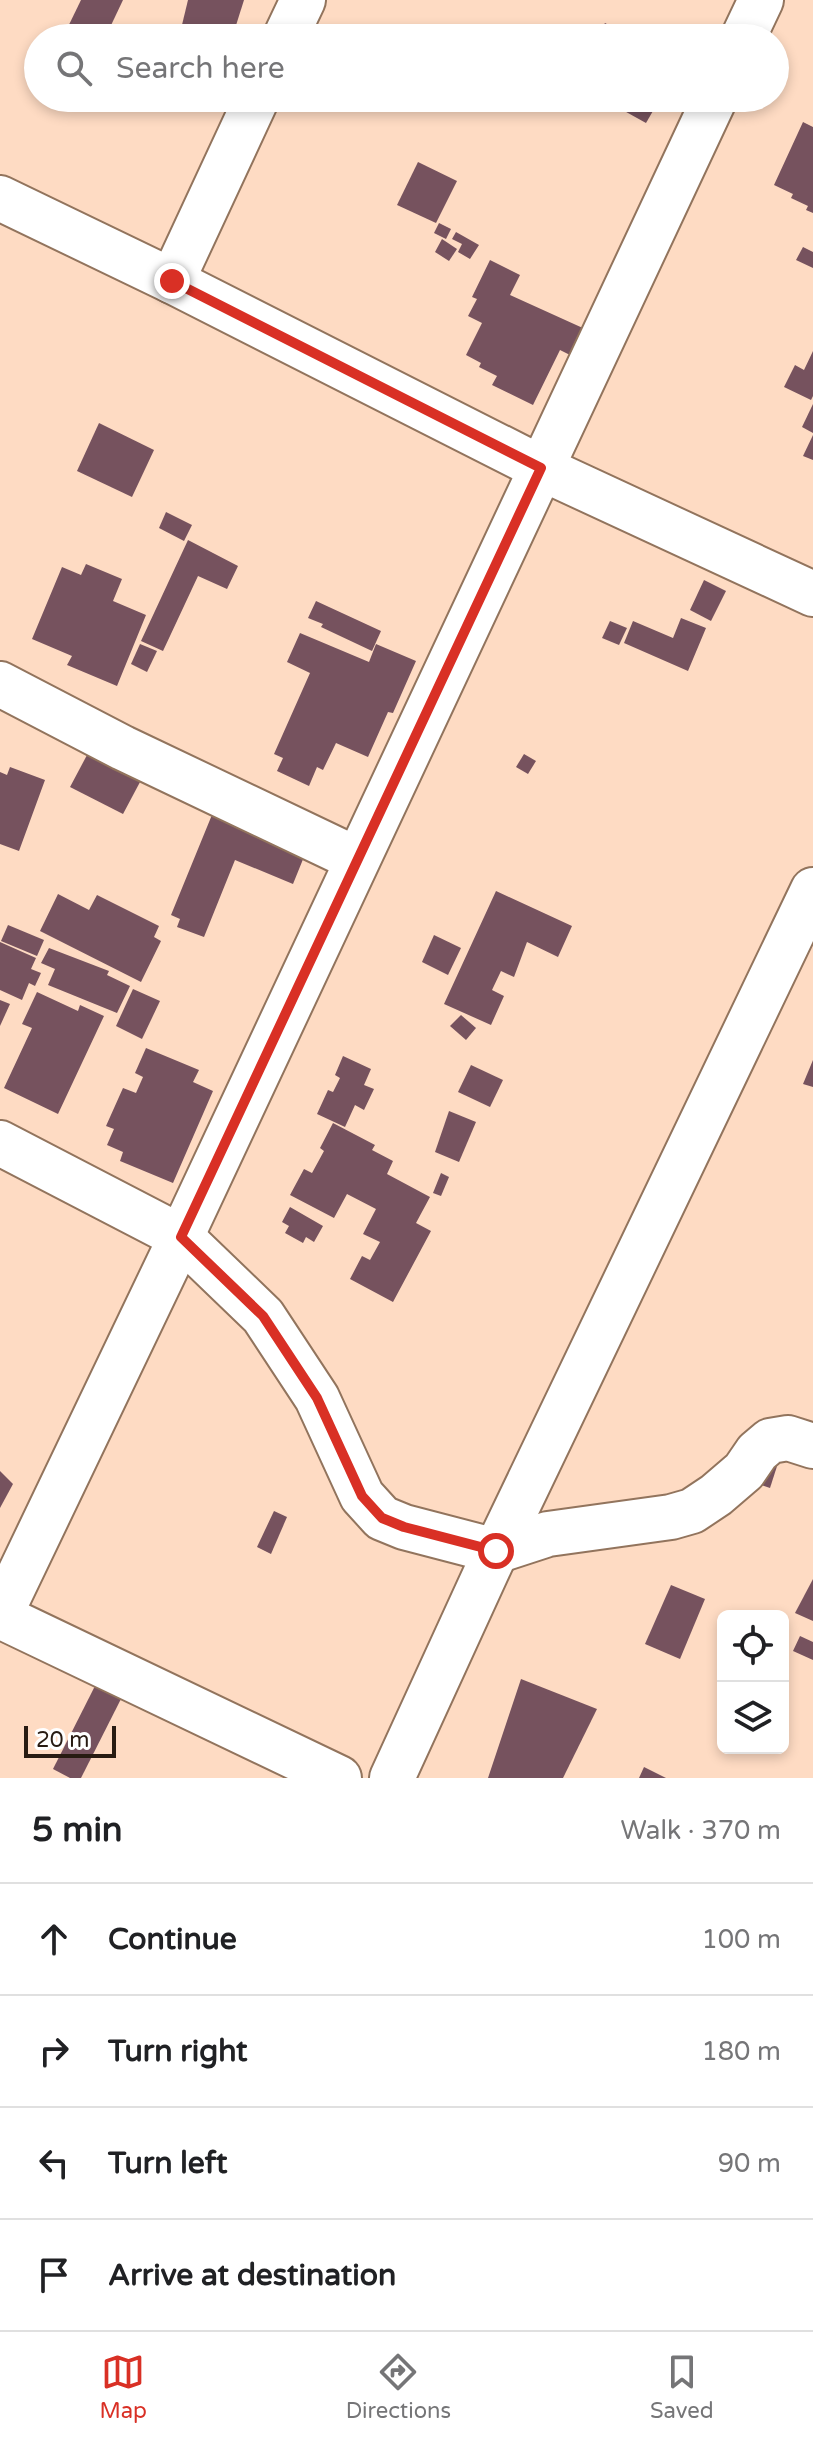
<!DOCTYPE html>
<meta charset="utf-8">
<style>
body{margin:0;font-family:"Varela Round",sans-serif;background:#f2f2f2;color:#202124}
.controls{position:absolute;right:24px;bottom:24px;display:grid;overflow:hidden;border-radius:12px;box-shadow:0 4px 12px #0003}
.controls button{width:72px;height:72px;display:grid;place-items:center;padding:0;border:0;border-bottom:2px solid #e0e0e0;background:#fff;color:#202124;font:40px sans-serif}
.scale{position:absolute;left:24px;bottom:20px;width:92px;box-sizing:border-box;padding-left:8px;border:4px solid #281b12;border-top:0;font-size:22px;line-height:28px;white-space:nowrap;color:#281b12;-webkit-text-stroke:6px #fff;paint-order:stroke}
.stop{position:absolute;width:24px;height:24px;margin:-18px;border:6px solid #d93025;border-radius:50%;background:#fff}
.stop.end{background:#d93025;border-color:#fff;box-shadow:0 2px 8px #0008}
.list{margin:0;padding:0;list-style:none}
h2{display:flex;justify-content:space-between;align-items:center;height:104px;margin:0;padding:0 32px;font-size:34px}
h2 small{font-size:26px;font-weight:400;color:#757577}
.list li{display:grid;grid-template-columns:52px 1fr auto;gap:24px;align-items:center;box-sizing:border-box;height:112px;padding:0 32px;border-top:2px solid #e0e0e0}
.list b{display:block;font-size:30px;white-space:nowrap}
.list em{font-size:26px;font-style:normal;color:#757577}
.icon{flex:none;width:44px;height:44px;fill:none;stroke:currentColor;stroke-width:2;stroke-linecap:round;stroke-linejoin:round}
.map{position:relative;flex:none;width:813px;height:1778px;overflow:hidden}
.search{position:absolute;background:#fff;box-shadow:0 4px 12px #0003;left:24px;right:24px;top:24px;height:88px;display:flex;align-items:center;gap:20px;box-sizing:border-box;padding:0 28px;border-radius:44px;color:#757577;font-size:30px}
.sheet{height:552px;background:#fff}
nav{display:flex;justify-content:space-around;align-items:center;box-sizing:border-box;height:112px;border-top:2px solid #e0e0e0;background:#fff;font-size:22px;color:#757577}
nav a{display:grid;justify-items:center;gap:4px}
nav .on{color:#d93025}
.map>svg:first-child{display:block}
</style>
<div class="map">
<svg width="813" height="1778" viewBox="0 0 813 1778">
<rect width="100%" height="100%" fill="#fedbc3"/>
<g fill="#76525e">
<polygon points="81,0 123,0 105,38 71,38 64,35"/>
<polygon points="188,0 244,0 232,38 198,38 181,29"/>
<polygon points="605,23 632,38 596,38"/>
<polygon points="601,98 647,98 657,104 646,123"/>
<polygon points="803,122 813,127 813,213 806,210 808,206 791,198 793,194 774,185"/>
<polygon points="418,162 457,181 436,223 397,205"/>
<polygon points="439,223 451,229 446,239 434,233"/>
<polygon points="456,232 479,245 470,259 458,252 462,244 452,239"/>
<polygon points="442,239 457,249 449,261 435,252"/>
<polygon points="803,247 813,252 813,268 796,260"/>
<polygon points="490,260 520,275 510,295 585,329 572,356 560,350 533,405 492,385 497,376 479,367 481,363 466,355 482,323 468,316 477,299 472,297"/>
<polygon points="813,351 813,396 811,400 784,387 795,365 804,370"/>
<polygon points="813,404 813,433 802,427"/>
<polygon points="99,423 154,450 132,497 77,471"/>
<polygon points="813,435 813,460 803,456"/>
<polygon points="166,512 192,525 184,541 159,528"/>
<polygon points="188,540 238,566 227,589 198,576 163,651 141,641"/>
<polygon points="86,564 122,579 113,601 146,615 117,686 67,665 72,656 32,639 62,567 81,575"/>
<polygon points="704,580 726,591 711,621 690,610"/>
<polygon points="316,601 381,631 372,651 321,627 323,624 308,618"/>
<polygon points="681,618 706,628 688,671 624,643 633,621 673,638"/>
<polygon points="610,621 627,628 619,645 602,638"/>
<polygon points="300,633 369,662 376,644 416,661 393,713 388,712 368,757 336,743 323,770 317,767 309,786 277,771 283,758 274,754 310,673 287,662"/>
<polygon points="140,644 157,651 147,672 131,664"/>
<polygon points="524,754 536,761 528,774 516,767"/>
<polygon points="87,755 140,782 123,814 70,787"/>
<polygon points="10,767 45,780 19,851 0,844 0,772 7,775"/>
<polygon points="216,805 310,842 293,884 235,860 204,937 177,927 180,919 171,915"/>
<polygon points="496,891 572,926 558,957 527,942 514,977 501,971 492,990 504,996 491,1025 444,1004"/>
<polygon points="58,894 89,910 97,895 159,926 154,937 161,941 141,982 40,931"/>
<polygon points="8,925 44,940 37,956 1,941"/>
<polygon points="434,935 461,948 448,975 422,962"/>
<polygon points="0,942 36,958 31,969 41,973 35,986 29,983 22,1000 0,990"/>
<polygon points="49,948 109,971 107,975 130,986 117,1013 48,985 55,969 41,963"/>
<polygon points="133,989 160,1001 142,1039 116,1026"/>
<polygon points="37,992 78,1011 80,1005 104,1016 58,1114 4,1088 32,1028 22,1024"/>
<polygon points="0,1000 10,1004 0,1026"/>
<polygon points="461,1015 476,1028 466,1040 450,1026"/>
<polygon points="146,1048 199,1070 193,1082 213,1091 173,1183 120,1161 123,1152 107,1145 114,1129 106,1126 123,1088 136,1093 143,1077 135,1073"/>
<polygon points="343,1056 371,1069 364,1085 374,1089 364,1110 355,1105 345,1127 317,1114 328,1090 333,1092 340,1078 335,1075"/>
<polygon points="813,1060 813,1087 803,1084"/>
<polygon points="471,1065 503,1080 490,1107 458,1092"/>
<polygon points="449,1111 476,1122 459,1162 435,1152"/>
<polygon points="333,1123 375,1145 372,1150 393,1161 387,1174 430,1197 416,1223 431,1231 393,1302 350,1279 362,1256 370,1260 380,1242 363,1234 376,1209 347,1194 334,1218 290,1195 304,1169 312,1173 324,1151 320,1148"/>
<polygon points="441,1173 449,1177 441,1196 433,1193"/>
<polygon points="290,1207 323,1226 314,1242 306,1237 303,1243 285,1233 289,1226 282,1222"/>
<polygon points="779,1460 770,1488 747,1480"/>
<polygon points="0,1471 13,1484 0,1508"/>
<polygon points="274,1511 287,1517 271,1554 257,1547"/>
<polygon points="813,1579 813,1621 795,1613"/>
<polygon points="671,1585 705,1599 680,1659 645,1644"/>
<polygon points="800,1636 813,1642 813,1660 793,1651"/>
<polygon points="521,1679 597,1709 563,1778 488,1778"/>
<polygon points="97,1682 123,1695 81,1778 70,1778 53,1769"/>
<polygon points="644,1767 666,1778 639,1778"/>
</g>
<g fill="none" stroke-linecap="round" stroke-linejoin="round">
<defs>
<g id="minor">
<polyline points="285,38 303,0"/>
<polyline points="743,38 761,0"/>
<polyline points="0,198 172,281 541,468 813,594"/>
<polyline points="172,281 257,98"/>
<polyline points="0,684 123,748 356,859"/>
<polyline points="0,1143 181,1237 263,1316 317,1398 362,1496 382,1518 404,1527 496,1551 548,1534 671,1517 692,1511 716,1495 744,1471 757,1452 770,1441 788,1438 813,1446"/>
<polyline points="0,1615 181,1237 715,98"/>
<polyline points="0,1616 339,1778"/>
<polyline points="392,1778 496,1551 813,890"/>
</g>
</defs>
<use href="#minor" stroke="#92745d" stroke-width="48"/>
<use href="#minor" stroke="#fff" stroke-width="44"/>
</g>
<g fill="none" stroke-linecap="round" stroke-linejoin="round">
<polyline stroke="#d93025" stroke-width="10" points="172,281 541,468 181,1237 263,1316 317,1398 362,1496 382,1518 404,1527 496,1551"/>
</g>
</svg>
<div class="controls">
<button><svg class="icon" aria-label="locate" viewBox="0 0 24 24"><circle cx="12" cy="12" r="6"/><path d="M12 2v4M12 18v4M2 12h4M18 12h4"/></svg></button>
<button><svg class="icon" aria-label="layers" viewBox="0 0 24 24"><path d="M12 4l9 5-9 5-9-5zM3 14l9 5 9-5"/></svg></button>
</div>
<div class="scale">20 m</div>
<div class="stop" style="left:496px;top:1551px"></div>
<div class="stop end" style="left:172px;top:281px"></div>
<div class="search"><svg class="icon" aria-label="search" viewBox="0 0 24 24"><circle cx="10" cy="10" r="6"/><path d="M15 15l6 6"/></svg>Search here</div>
</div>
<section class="sheet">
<h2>5 min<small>Walk · 370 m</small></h2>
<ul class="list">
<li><svg class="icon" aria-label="ahead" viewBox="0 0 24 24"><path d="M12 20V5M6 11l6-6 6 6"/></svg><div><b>Continue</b></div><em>100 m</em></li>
<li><svg class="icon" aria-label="right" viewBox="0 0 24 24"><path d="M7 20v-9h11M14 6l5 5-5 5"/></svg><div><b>Turn right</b></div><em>180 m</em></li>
<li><svg class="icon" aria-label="left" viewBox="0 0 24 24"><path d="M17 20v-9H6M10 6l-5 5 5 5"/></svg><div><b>Turn left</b></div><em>90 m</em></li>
<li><svg class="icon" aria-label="arrive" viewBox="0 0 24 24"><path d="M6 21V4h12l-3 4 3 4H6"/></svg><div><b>Arrive at destination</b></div></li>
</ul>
</section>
<nav>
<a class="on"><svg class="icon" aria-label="map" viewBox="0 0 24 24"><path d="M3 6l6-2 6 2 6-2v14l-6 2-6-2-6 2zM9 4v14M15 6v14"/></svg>Map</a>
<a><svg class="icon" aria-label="directions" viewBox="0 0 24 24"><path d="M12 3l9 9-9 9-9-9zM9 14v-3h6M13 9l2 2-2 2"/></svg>Directions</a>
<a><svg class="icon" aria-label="saved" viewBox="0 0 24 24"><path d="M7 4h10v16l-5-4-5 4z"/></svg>Saved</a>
</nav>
